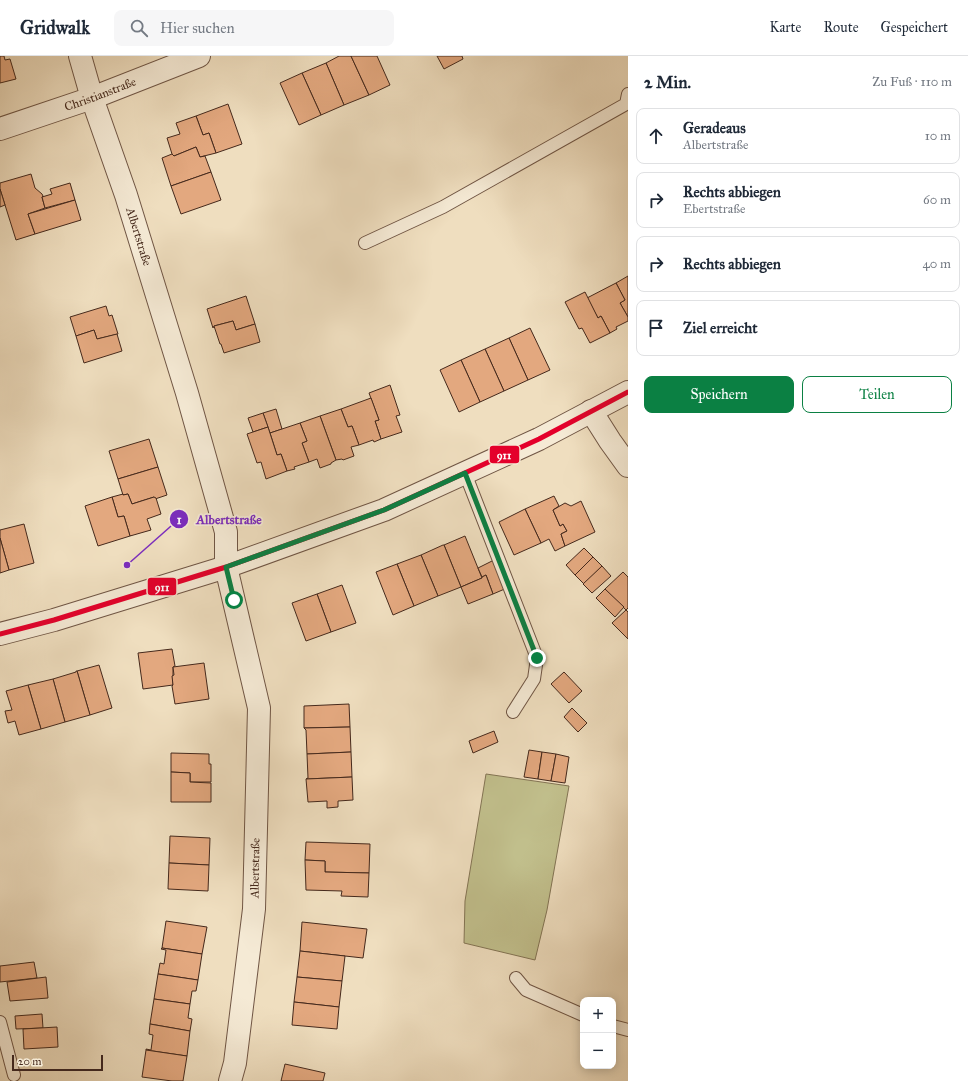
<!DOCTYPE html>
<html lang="de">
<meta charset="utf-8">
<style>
body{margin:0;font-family:"IM FELL Great Primer",serif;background:#f6f6f7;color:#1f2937}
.controls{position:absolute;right:12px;bottom:12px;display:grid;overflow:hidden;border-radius:8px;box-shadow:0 2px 10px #0003}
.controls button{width:36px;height:36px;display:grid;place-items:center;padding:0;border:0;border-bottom:1px solid #e0e1e3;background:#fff;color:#1f2937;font:20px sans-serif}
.scale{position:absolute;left:12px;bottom:10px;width:91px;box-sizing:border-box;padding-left:4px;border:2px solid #45291c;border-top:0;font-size:11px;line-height:14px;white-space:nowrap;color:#45291c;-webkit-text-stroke:3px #f5ead5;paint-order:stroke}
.stop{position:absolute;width:12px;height:12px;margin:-9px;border:3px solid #0b8043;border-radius:50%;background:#fff}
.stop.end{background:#0b8043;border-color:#fff;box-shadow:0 1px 4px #0008}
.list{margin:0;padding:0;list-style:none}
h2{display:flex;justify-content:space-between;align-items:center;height:52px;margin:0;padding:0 16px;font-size:17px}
h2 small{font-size:13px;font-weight:400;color:#747a83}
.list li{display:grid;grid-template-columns:26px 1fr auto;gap:12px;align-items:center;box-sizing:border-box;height:56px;margin:0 8px 8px;padding:0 8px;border:1px solid #e0e1e3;border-radius:8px}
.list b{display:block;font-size:15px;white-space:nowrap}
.list p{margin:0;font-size:13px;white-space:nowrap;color:#747a83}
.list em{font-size:13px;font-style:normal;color:#747a83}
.actions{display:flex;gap:8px;padding:12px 16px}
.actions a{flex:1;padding:9px 0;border:1px solid #0b8043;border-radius:8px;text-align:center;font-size:14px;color:#0b8043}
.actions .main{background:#0b8043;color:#fff}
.icon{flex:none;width:22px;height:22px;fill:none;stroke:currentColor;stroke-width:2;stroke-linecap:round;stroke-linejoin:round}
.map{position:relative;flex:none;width:628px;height:1025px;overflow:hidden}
header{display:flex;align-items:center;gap:24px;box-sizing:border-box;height:56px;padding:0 20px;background:#fff;border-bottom:1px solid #e0e1e3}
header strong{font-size:19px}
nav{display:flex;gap:22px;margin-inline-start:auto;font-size:14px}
.search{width:280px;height:36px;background:#f6f6f7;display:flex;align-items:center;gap:10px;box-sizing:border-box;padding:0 14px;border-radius:8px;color:#747a83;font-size:15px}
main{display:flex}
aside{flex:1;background:#fff}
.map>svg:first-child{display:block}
</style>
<header>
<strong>Gridwalk</strong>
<div class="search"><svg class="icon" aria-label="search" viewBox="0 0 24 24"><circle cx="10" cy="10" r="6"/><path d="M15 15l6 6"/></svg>Hier suchen</div>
<nav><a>Karte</a><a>Route</a><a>Gespeichert</a></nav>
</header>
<main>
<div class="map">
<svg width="628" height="1025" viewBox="0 0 628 1025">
<rect width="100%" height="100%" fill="#efdebf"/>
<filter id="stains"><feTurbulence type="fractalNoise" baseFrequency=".005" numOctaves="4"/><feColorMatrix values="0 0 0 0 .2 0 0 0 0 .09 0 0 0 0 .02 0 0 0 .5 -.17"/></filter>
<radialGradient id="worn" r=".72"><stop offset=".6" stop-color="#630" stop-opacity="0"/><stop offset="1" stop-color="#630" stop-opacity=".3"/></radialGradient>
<polygon fill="#c1bf8c" stroke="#837454" points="486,718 569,730 547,854 535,904 464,887 465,845"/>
<g fill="#e3a87f" stroke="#45291c">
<polygon points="0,0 4,0 5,4 10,3 16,23 0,27"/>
<polygon points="339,0 351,0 369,39 344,49 326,7"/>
<polygon points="351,0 377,0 390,29 369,39"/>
<polygon points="437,0 462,0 463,3 444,13"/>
<polygon points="326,7 344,49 321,59 302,17"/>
<polygon points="302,17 321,59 299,69 280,27"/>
<polygon points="228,48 242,88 216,97 209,77 203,79 196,60"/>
<polygon points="196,60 203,79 209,77 216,97 200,101 196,91 174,100 172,98 167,82 180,78 176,67"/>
<polygon points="196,91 200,101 205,100 211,116 171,130 162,102 172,98 174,100"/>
<polygon points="211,116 221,144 181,158 171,130"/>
<polygon points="31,118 35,132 42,138 43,140 42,141 45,152 28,158 35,178 16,184 0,133 0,127"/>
<polygon points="70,127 75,144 45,152 42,141 52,138 50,133"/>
<polygon points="0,133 5,149 0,151"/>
<polygon points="75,144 81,164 35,178 28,158"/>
<polygon points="628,220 628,261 620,247 625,244 616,227"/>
<polygon points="616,227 625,244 620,247 628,261 628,265 616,271 617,273 610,277 601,260 598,262 587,242"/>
<polygon points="585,236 598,262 601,260 610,277 590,287 582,272 579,273 565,246"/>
<polygon points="246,240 255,268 236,274 233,265 214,270 213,272 207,253"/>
<polygon points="106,250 109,260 112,259 118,278 97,283 94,274 76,280 70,261"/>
<polygon points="233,265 236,274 255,268 260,286 224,297 221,288 220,288 214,270"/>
<polygon points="530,272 550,314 528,324 509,282"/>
<polygon points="94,274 97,283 117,278 122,295 84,307 76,280"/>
<polygon points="509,282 528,324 504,335 485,293"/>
<polygon points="485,293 504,335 480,346 461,304"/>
<polygon points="461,304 480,346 459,356 440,314"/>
<polygon points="390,329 400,359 396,360 402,376 381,383 375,365 379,364 369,337"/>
<polygon points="371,342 379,364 375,365 381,383 374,386 373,384 359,389 352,370 348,371 341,353"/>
<polygon points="276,353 282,373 270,377 263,357"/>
<polygon points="341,353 348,371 352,370 359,389 351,391 354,400 343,404 342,403 336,404 320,360"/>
<polygon points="263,357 268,371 253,376 248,362"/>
<polygon points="320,360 336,404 331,407 331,408 320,412 317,403 309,406 302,387 307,385 300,367"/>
<polygon points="300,367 307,385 302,387 309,406 294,411 295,413 287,415 281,398 277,399 270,377"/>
<polygon points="268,371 277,399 281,398 287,415 266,423 261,406 257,407 247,378"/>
<polygon points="149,383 158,411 118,423 109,395"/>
<polygon points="158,411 167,439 155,443 154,441 132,448 128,438 123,439 118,423"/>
<polygon points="123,438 123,439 128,438 132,448 154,441 156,442 161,458 147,463 151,474 130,480 124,460 118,461 112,441"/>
<polygon points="554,440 559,450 553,454 560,470 563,468 567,475 561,478 565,490 555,495 549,483 541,487 525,453"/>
<polygon points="112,441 118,461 124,460 130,480 98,490 85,450"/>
<polygon points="581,445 595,476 565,490 561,478 567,475 563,468 560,470 553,454 565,447 571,450"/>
<polygon points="525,453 541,487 514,499 499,466"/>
<polygon points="24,468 34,507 9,514 0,482 0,474"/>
<polygon points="465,480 482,522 461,531 444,489"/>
<polygon points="0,482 9,514 0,517"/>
<polygon points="443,489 444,489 461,531 438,540 421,499"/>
<polygon points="584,492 593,501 575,519 566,509"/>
<polygon points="421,499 438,540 414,550 397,508"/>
<polygon points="593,501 602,510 584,528 575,519"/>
<polygon points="494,504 507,532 493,538 486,519 482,521 478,512"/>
<polygon points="397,508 414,550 393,559 376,516"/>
<polygon points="602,510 611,520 592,537 583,528"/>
<polygon points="623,516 628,521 628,552 626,554 605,533"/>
<polygon points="486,519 493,538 468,548 461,531 482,522 482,521"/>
<polygon points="342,529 356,567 331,576 317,538"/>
<polygon points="605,533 624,551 615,561 596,542"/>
<polygon points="317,538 331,576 306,585 292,547"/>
<polygon points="626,554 628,556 628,583 612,567"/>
<polygon points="172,593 175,610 173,611 173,629 143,633 138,597"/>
<polygon points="204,607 209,643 175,648 172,630 173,629 172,620 174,619 173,611"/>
<polygon points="99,609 112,652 90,659 77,615"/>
<polygon points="76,615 77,615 90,659 65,666 53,623 76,616"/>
<polygon points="564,616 582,635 569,647 551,628"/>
<polygon points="53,623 65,666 41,673 28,629"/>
<polygon points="28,629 41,673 19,679 15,665 8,667 5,655 12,654 6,635"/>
<polygon points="349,648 350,671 304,672 304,650"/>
<polygon points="572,652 587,667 578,676 564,661"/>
<polygon points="350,671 351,696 307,698 306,674 304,672"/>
<polygon points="494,675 498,686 473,697 469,685"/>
<polygon points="529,694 542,696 538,723 524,721"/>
<polygon points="351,696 352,721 306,723 308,722 307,698"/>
<polygon points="542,696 556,698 551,725 538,723"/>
<polygon points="171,697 209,698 209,708 211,708 211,726 190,726 190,717 171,716"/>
<polygon points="556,698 569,701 565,727 551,725"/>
<polygon points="171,716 190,717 190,726 211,727 211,746 171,746"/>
<polygon points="352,721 353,744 338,745 338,751 327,752 327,745 308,746 306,723"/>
<polygon points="170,780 210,782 209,809 169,807"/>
<polygon points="306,786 370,788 369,817 325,816 325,805 305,804"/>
<polygon points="305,804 325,805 325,816 369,817 368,841 341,840 342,835 306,834"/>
<polygon points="169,807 209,809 208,835 168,833"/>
<polygon points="166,865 207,871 202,898 162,892"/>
<polygon points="302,866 367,873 363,902 300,895"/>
<polygon points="162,892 202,898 198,924 158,918 160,907 164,908 166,894 161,893"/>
<polygon points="300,895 345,900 342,925 297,921"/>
<polygon points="34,906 37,922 0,926 0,910"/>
<polygon points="158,918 198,924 196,935 192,935 190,948 154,943"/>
<polygon points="46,921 48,942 10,945 7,926"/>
<polygon points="297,921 342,925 339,951 294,946"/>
<polygon points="154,943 190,948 188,962 192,963 190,975 150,968"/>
<polygon points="294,946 339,951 337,973 292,969"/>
<polygon points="42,958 43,972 16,973 15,960"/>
<polygon points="150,968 190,975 187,1000 146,994 146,993 151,994 153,979 149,978"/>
<polygon points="57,971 58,991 24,993 23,973"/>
<polygon points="146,994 187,1000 183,1025 172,1025 142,1021"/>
<polygon points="285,1008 325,1017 323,1025 281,1025"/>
</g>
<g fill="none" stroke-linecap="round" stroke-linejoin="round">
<defs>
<g id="service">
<polyline points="365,187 443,151 626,48 628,38"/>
<polyline points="465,417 537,602 534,623 513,656"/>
<polyline points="516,922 526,934 583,959"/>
<polyline points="0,966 14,1019"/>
<polyline points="613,970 628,974"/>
</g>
<g id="minor">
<path id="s1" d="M80 0 92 42 126 139 187 337 226 476V511L259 652 254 853 235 1007 230 1025"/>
<path id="s2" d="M0 73 92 42 199 0"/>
<polyline points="591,355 610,385 628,410"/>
</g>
<polyline id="tertiary" points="0,578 54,564 226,511 384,454 539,383 628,336"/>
</defs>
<use href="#service" stroke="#705645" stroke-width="14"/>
<use href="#minor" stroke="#705645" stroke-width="24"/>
<use href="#tertiary" stroke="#705645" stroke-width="24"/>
<use href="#service" stroke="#f5ead5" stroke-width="12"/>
<use href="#minor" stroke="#f5ead5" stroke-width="22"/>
<use href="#tertiary" stroke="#f5ead5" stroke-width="22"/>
<defs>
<polyline id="bus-1" points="0,578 54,564 226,511 384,454 539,383 628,336"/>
</defs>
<use href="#bus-1" stroke="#f5ead5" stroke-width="8"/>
<use href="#bus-1" stroke="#e4002b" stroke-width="5"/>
</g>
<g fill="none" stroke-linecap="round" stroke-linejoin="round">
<polyline stroke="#0b8043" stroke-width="5" points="234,544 226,511 384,454 465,417 537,602"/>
</g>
<g text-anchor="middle" stroke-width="3.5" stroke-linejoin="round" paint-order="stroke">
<g font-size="12" fill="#45291c" stroke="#f5ead5">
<text dy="4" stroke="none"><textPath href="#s2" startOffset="106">Christianstraße</textPath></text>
<text dy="4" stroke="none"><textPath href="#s1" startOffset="190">Albertstraße</textPath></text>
<text transform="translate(255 812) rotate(-89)" y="4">Albertstraße</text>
</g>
</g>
<path fill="none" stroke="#7b2cbf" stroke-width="1.5" d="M127 509L179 463"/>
<g fill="#7b2cbf" stroke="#f5ead5" stroke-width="1.5">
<circle cx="127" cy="509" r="4"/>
<circle cx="179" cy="463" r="10"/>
</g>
<g font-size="12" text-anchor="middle" font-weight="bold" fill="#fff">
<text x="179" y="468">1</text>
</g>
<g font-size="13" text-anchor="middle" font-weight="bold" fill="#7b2cbf" stroke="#f5ead5" stroke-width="3.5" stroke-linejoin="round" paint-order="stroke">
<text x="229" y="468">Albertstraße</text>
</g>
<g stroke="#f5ead5" stroke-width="1.5">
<rect x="489" y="389" width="31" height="19" rx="4" fill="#e4002b"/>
<rect x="147" y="521" width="30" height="19" rx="4" fill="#e4002b"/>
</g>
<g font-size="11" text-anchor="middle" font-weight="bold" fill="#fff">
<text x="504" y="403">911</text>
<text x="162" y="535">911</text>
</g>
<rect width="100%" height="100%" filter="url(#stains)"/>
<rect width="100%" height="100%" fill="url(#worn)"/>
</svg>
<div class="controls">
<button>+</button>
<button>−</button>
</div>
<div class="scale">20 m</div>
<div class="stop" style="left:234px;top:544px"></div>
<div class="stop end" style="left:537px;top:602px"></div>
</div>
<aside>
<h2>2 Min.<small>Zu Fuß · 110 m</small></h2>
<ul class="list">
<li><svg class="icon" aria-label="ahead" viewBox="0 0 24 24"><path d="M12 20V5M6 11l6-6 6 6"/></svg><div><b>Geradeaus</b><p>Albertstraße</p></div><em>10 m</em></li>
<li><svg class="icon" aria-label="right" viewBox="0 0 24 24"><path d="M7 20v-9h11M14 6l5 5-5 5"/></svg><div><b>Rechts abbiegen</b><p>Ebertstraße</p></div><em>60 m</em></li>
<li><svg class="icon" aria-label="right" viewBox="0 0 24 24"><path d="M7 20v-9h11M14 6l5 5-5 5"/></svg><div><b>Rechts abbiegen</b></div><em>40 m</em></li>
<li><svg class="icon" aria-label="arrive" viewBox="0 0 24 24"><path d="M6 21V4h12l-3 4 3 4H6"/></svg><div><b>Ziel erreicht</b></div></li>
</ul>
<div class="actions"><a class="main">Speichern</a><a>Teilen</a></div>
</aside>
</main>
